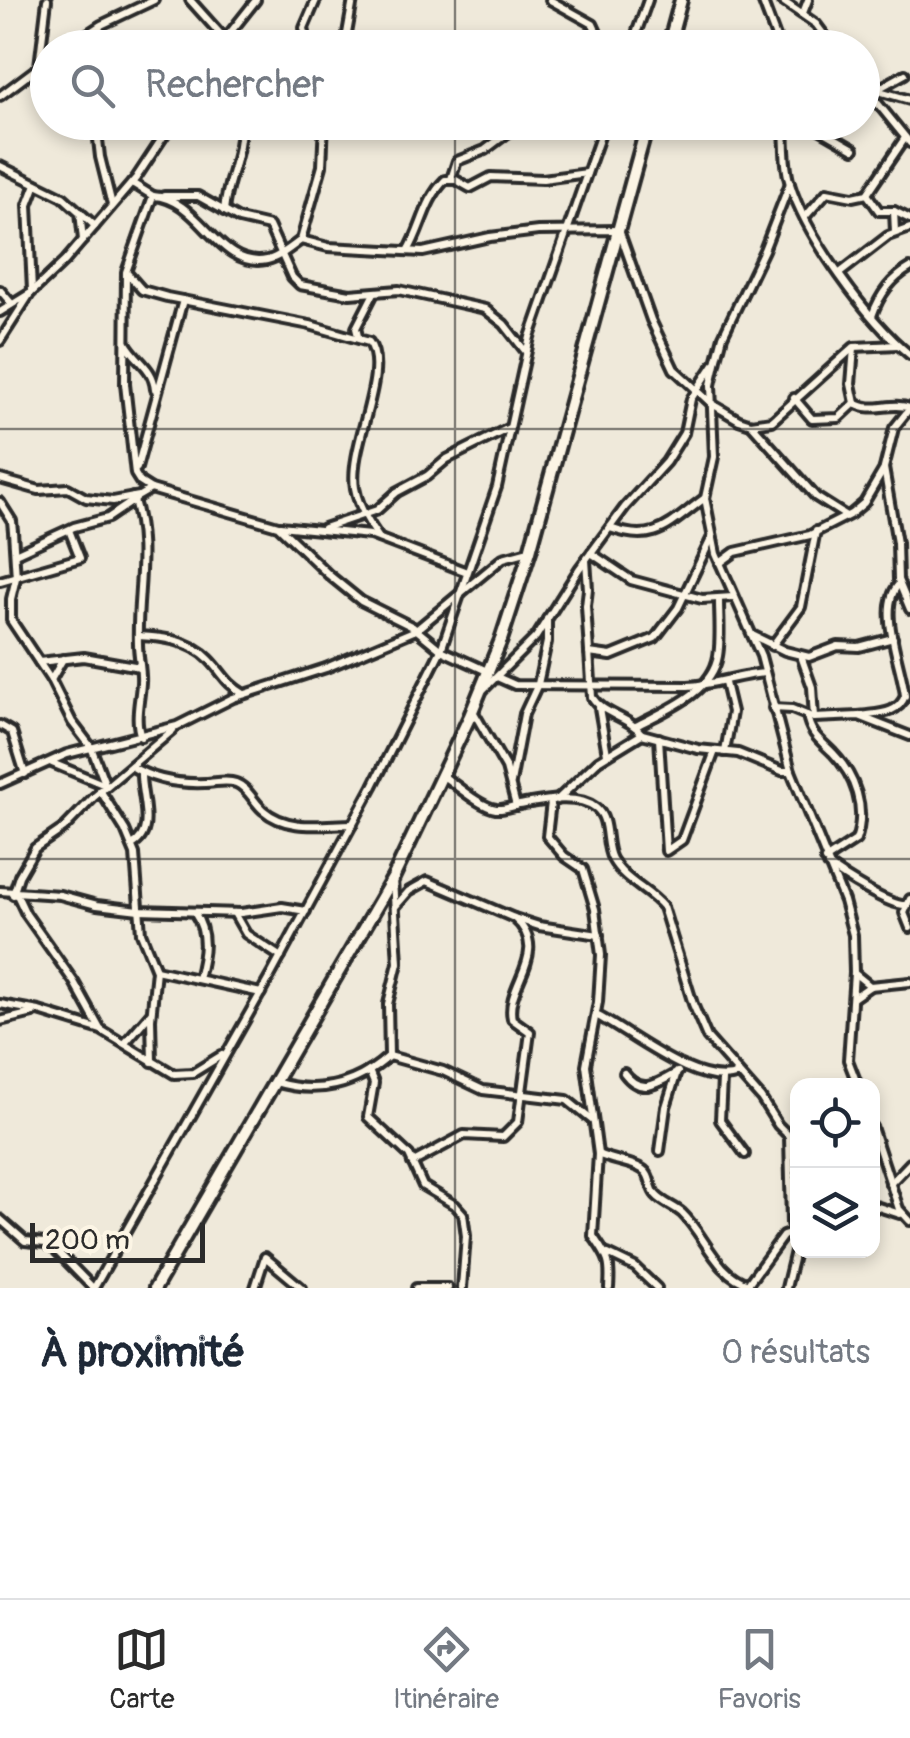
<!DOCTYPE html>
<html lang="fr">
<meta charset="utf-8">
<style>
body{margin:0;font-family:Pangolin,sans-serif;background:#f6f6f7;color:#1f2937}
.controls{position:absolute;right:30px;bottom:30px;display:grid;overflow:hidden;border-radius:20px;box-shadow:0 5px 15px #0003}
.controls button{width:90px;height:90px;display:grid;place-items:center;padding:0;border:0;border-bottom:2px solid #e0e1e3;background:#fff;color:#1f2937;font:50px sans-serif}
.scale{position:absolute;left:30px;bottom:25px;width:175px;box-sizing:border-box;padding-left:10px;border:5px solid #2b2b2b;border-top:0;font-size:28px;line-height:35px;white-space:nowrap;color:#2b2b2b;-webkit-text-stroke:8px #fcf5e5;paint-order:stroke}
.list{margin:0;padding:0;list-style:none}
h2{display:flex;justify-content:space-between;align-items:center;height:130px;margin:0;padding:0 40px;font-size:42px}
h2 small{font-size:32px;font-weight:400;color:#747a83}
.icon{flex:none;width:55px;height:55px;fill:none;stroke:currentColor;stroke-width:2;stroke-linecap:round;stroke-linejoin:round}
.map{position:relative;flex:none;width:910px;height:1288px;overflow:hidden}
.search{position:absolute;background:#fff;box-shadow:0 5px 15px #0003;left:30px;right:30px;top:30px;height:110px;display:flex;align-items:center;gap:25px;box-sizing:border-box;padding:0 35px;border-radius:55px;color:#747a83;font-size:38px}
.sheet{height:310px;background:#fff}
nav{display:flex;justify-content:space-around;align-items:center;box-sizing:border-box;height:140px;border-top:2px solid #e0e1e3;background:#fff;font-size:28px;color:#747a83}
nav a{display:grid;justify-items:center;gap:5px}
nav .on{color:#2b2b2b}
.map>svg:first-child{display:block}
</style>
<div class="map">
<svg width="910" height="1288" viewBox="0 0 910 1288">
<rect width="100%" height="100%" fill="#efe9da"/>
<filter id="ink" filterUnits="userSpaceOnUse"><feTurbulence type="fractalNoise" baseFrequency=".01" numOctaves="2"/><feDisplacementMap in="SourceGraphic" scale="20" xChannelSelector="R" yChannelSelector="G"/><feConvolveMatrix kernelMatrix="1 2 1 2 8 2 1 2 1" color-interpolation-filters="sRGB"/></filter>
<g filter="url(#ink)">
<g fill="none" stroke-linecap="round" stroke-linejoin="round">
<defs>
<g id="minor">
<polyline points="190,0 233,48"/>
<polyline points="550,0 593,24 604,48"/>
<polyline points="762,0 780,48"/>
<polyline points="781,0 816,24 834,48"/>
<polyline points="803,13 808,0"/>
<polyline points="345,45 353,0"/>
<polyline points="66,48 101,25 154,0"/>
<polyline points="96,48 100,26"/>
<polyline points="218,48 256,0"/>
<polyline points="308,48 304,28 316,0"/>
<polyline points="631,48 648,0"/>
<polyline points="39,66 47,0"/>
<polyline points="862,84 910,143"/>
<polyline points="865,87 910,100"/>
<polyline points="878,89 905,74"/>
<polyline points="0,96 48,60"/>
<polyline points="96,122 100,157 112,205"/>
<polyline points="143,122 145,123"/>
<polyline points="184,122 206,126 246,122"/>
<polyline points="276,122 325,130"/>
<path d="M784 122C785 143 784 165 790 184 806 236 868 321 910 355"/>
<polyline points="807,122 854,149"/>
<polyline points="0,166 63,197 95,226"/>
<polyline points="451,179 457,161 485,150 522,122"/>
<polyline points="132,183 153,196 126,272 125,384 135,474 140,482 151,489 278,526 329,575 361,601 413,627 441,650 487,671"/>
<polyline points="790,183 764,250 723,336 717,359 711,385 714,457 705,498 716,554 761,656 791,771 844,901 853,935 854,973 848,1060 858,1086"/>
<polyline points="867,194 879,211 894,211 910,219"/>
<path d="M153 196C200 198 218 270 267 260 279 258 291 247 301 240L328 247 423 252 490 237 538 231 619 230 651 320 674 369 712 404 739 420 751 424 772 421 854 347 898 345"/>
<polyline points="164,196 198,196 239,219 269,226 292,277 300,285 350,294 399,290 485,309 504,324 526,352"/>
<path d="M224 211C227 178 241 159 241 123"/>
<polyline points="894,211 895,232"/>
<polyline points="80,212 83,240"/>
<polyline points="805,217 827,192 853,197 867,194 905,138"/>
<polyline points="301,240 322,166 324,122"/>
<path d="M408 251C422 228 424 201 445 180H456L470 188 491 177 543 179 587 173"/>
<path d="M127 273 142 290 167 297 310 325 369 342C391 372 348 446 355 488 358 505 369 524 379 538"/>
<polyline points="840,273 888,236 910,228"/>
<polyline points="0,290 12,304"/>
<polyline points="32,290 28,205 36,184"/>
<polyline points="0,312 29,294"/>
<path d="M872 316C879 296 892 278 910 268"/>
<polyline points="358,336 356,328 374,293"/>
<polyline points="0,341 30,294 65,261 136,178 173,122"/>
<path d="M126 343C136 361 153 367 155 389"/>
<path d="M854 348 851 384 855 403C873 414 891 401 910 408L894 428 884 468 897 543 898 580 910 609"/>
<polyline points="794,398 812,419 839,418 855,403"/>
<polyline points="752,425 816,497 846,516"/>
<polyline points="137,468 183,300"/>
<polyline points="0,479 39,490 68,488 86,498 113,501 139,496 151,489"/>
<path d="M133 497C150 550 136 592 138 644 138 657 142 670 141 683 140 701 134 719 141 737"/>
<polyline points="0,502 12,521 13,531 16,578 11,599 11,620 51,680 72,722 91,747 106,786"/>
<polyline points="280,526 370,535 467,572"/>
<polyline points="324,528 377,510 397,492 427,476 447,459 509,428"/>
<path d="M610 528C657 545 670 523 705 498"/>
<polyline points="591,553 631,580 702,599 733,597"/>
<polyline points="15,554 74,527 108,518 136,499"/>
<path d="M586 560 588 589 586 606 592 697C603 715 628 716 642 734"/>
<polyline points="720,563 735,552 810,535 851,514 864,503 884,469"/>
<polyline points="0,581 80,558 69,530"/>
<polyline points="752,635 785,651 809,657 838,646 859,647 893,638"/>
<path d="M138 636C163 637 190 640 209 659 223 673 225 683 244 694"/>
<polyline points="772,646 801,607 816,531"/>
<polyline points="589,653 611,656 655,638 678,608 711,539"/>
<polyline points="801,656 812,687 814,718"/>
<polyline points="39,662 84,657 140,667"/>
<path d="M497 677 515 685 688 686C715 685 738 675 765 673"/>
<polyline points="51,680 63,659"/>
<polyline points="484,689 536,637 579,569 625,507 666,462 684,433 691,399 714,364"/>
<polyline points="599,708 607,754"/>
<polyline points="773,708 792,709 814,718 859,716 910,736"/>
<polyline points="473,711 506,768 516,806"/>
<path d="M807 715C810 734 820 740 833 753 855 776 867 808 856 840L825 860"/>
<path d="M859 716C877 713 898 715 905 696 902 665 876 608 899 584"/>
<polyline points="0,725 12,732 25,774"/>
<path d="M636 726C664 711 712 693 718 656 721 639 719 618 719 601"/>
<polyline points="659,738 666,851 682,840 715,751"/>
<polyline points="725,752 732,712 725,683"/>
<polyline points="52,763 105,785"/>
<path d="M131 766C153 780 179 784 205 783 215 783 226 779 236 783 247 787 254 802 263 810 288 832 323 824 353 824"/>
<path d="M443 776C458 786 479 806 496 809 504 810 512 806 519 805 542 801 577 793 596 808 610 819 604 844 612 859 624 881 648 889 663 907L693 1004 707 1037 761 1098 778 1125 798 1145"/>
<polyline points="511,783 524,714 538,684 547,642 547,619"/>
<polyline points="0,784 67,754 177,726 233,698 326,668 416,630 503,558 529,551"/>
<polyline points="100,790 125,830 135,854 141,933 156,970 151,1019 152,1062"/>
<polyline points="557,800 598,761 642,734 698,749 738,753 782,771 791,771"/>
<path d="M551 802 547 836 564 856 583 869 595 909 601 955 598 1002 586 1065 598 1154 593 1236C608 1258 611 1260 609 1288"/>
<path d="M132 845C157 832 140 796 141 773"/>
<path d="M828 865C844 877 888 905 905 905"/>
<polyline points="0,891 60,895 97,905 139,910 241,913 282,907 306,911"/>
<polyline points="13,895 19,876 35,848 64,828 94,797 173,730"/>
<polyline points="17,895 26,914 74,982 100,1029"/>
<polyline points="910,899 904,913 910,928"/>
<polyline points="395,907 409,891 427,881 514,918 539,926 599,935"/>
<path d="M194 912C209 934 204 955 198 979"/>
<polyline points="234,913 246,934 281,957"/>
<polyline points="156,970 261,993"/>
<polyline points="854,973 870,986"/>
<polyline points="853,998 870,986 910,982"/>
<polyline points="0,1004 39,1011 101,1030 174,1074 193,1073 222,1055"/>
<path d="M596 1015C631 1033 699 1090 738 1074"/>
<polyline points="0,1021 33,1013"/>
<polyline points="125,1043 150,1014"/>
<polyline points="389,1056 443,1071 483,1090 567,1100 593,1121"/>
<polyline points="369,1071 374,1083 368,1117 409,1155 423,1186 455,1205 463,1214 466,1236 462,1288"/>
<path d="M624 1073C641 1096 657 1084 678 1072"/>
<polyline points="722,1079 720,1120 745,1154"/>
<path d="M275 1082C317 1095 356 1086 389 1056L388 1004 398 963 393 879"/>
<polyline points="872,1127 899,1209 910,1221"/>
<polyline points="660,1151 666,1107 677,1072"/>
<path d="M598 1154C612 1161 631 1162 642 1169 652 1175 649 1187 656 1195 663 1203 674 1206 682 1213 705 1235 716 1275 749 1284"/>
<path d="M412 1163 464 1135 503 1137 518 1122 530 1032 512 1019C504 985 553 952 514 918"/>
<polyline points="890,1184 910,1163"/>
<polyline points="872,1205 900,1214"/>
<polyline points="0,1219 25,1241 45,1243 56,1250 93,1288"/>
<polyline points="608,1254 635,1267 657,1288"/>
<polyline points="94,1288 272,973 373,786 441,650 497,487 530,337 605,122"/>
<polyline points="255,1288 265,1257 302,1288"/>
<polyline points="416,1288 448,1288"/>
<polyline points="745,1288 783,1236 798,1231"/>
<polyline points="786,1288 796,1247 791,1223 789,1136"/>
</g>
<g id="trunk">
<polyline points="668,48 681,0"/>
<polyline points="155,1288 393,878 470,716 501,640 530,551 648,122"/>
</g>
</defs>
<use href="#minor" stroke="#2b2b2b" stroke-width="14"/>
<use href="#trunk" stroke="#2b2b2b" stroke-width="18"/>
<use href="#minor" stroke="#fcf5e5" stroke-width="6"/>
<use href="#trunk" stroke="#fcf5e5" stroke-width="10"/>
</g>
</g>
<path fill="none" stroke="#2b2b2b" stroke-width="2.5" stroke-opacity="0.55" d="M455 0V48M455 122V1288M0 429H910M0 859H910"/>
</svg>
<div class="controls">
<button><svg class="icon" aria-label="locate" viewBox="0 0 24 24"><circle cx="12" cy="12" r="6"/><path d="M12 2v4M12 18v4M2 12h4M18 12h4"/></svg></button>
<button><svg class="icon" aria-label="layers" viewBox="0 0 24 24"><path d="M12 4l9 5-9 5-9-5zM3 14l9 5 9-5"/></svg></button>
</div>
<div class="scale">200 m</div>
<div class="search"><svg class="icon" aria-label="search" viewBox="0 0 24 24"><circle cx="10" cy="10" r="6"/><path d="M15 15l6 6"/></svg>Rechercher</div>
</div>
<section class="sheet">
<h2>À proximité<small>0 résultats</small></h2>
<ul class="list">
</ul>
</section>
<nav>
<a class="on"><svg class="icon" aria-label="map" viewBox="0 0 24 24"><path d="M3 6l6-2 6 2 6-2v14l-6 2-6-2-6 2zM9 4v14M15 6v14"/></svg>Carte</a>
<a><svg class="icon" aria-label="directions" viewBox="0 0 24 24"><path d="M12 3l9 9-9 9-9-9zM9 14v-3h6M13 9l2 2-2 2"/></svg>Itinéraire</a>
<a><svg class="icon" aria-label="saved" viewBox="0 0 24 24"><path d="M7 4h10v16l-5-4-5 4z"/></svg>Favoris</a>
</nav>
